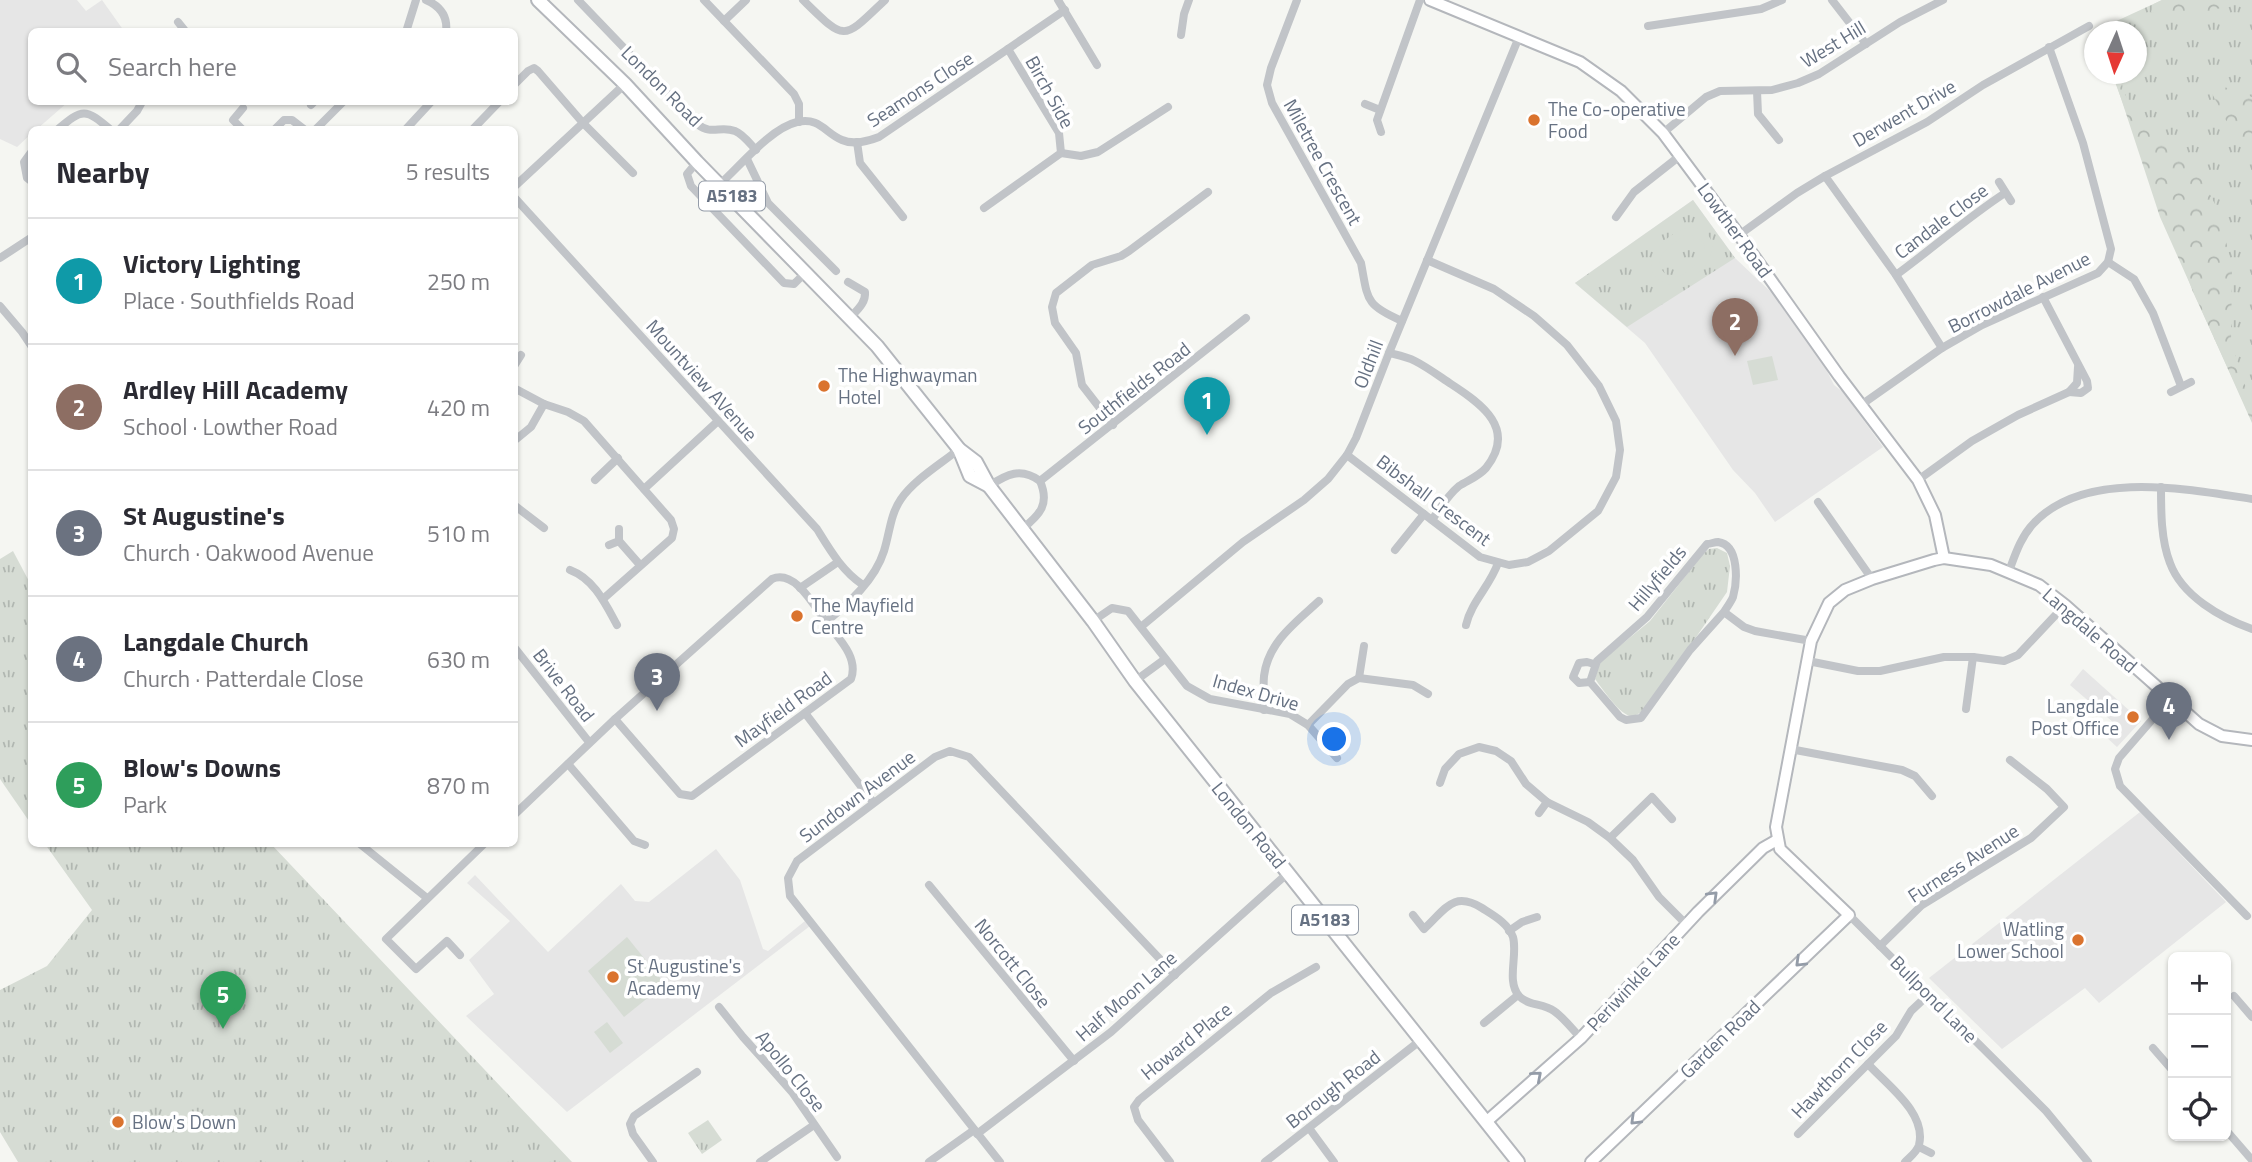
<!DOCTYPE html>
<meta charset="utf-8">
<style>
body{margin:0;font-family:"Titillium Web",sans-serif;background:#f2f2f3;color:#2b2b33}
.controls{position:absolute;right:21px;bottom:21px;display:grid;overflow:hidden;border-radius:10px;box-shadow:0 2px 5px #0004}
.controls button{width:63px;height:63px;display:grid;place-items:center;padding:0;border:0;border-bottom:2px solid #e1e1e2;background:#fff;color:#2b2b33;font:35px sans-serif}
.compass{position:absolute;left:2084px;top:21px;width:63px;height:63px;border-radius:50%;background:#fff;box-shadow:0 2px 5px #0004;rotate:183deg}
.you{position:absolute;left:1335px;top:740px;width:24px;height:24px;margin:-18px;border:5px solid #fff;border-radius:50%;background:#1a73e8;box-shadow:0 0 0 10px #1a73e833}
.badge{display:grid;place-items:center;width:46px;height:46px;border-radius:50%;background:#da732e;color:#fff;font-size:23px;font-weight:700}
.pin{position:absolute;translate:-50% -58px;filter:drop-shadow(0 2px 4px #0008)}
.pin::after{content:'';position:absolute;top:37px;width:24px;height:21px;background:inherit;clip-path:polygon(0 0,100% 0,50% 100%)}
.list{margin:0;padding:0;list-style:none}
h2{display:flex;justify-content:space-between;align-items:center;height:91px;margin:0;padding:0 28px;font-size:30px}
h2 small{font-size:23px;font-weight:400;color:#7c7c81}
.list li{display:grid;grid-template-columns:46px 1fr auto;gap:21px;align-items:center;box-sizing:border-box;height:126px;padding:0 28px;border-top:2px solid #e1e1e2}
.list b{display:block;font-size:26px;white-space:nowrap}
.list p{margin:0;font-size:23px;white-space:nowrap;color:#7c7c81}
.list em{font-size:23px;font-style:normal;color:#7c7c81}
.icon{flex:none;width:38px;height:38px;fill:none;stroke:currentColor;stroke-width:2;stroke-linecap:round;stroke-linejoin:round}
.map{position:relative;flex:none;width:2252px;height:1162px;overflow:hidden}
.search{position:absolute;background:#fff;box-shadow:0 2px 5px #0004;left:28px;top:28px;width:490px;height:77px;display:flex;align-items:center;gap:18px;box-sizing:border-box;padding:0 24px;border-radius:10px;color:#7c7c81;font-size:26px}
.panel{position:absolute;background:#fff;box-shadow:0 2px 5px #0004;left:28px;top:126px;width:490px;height:721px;border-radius:10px}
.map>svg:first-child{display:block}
</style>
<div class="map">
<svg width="2252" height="1162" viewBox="0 0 2252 1162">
<defs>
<pattern id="grass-tufts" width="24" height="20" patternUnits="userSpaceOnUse" patternTransform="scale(1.75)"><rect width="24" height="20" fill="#d6dcd4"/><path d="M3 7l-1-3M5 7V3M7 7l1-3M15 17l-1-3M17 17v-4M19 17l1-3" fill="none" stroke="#b1b7b1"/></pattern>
<pattern id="forest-crowns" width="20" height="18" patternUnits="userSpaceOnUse" patternTransform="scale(1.75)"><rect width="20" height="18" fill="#d6dcd4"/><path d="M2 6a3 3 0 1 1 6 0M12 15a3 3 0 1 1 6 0" fill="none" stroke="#b1b7b1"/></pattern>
</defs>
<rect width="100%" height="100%" fill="#f5f6f2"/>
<g fill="#e6e6e6">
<polygon points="0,0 77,0 86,11 102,0 124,31 32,32 32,102 68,102 37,129 32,130 31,134 17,147 0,139"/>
<polygon points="1693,200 1735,258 1771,292 1826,369 1834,385 1843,392 1883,447 1775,522 1755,493 1733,470 1645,343 1575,283"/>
<polygon points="2083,669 2141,721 2117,747 2104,735 2114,723 2070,685"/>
<polygon points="2140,812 2226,902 2099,1003 2085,988 2002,1049 1929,978"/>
<polygon points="716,849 740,880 763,949 768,951 805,921 810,926 567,1112 466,1016 494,994 469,960 510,921 467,883 475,875 548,952 621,884 635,901 649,902"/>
</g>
<g fill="url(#grass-tufts)">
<polygon points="2162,0 2252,0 2252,421 2193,292 2112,74 2136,74 2136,32 2097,30"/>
<polygon points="1693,200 1735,258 1627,327 1575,283"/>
<path d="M1717 548 1727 553 1730 566 1727 592 1651 703C1646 708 1640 715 1632 716 1621 717 1602 688 1595 679L1599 663 1650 621 1703 554 1709 549Z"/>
<polygon points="13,551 31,585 31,824 0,779 0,559"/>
<polygon points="45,844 271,844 572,1162 18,1162 0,1132 0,990 47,966 92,910"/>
<polygon points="708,1120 722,1140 702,1154 688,1133"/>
</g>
<g fill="url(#forest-crowns)">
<path d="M2162 0H2252V3C2224 2 2196 21 2167 17 2162 17 2156 13 2151 12L2154 4Z"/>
<polygon points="2113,74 2121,74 2123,91 2145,128 2195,165 2220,214 2232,268 2231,341 2252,407 2252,423 2160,217"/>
<polygon points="2205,80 2252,97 2252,158 2230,128"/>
</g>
<g fill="#d6dcd4" fill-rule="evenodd">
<path d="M1691 227C1739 235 1694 296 1665 283 1631 268 1668 229 1691 227ZM1685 235C1696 234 1709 242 1704 255 1701 262 1686 274 1679 276 1667 280 1656 268 1661 257 1664 249 1678 240 1685 235Z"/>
<polygon points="1772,356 1778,380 1753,385 1747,361"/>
<polygon points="627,937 665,984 624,1017 588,971"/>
<polygon points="607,1022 623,1043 610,1053 594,1032"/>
</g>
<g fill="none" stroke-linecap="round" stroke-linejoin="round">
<defs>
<g id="secondary">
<polyline points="1430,0 1580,62 1621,91 1663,133 1739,235 1839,376 1918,480 1935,515 1944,558"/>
<polyline points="1486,1122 1581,1038 1698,912 1763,848 1777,840"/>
<polyline points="1591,1162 1849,915 1780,849 1776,827 1811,641 1829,603 1845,590 1872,579 1934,560 1944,558 1991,565 2039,585 2065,605 2199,724 2222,736 2252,740"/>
</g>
<g id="primary">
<polyline points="538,0 625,84 697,162 877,346 959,449 976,462 989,486 1093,621 1135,681 1518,1162"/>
<polyline points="959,449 970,476 989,486"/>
</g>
</defs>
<use href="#secondary" stroke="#b4b7bc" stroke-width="14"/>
<use href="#primary" stroke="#b4b7bc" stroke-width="16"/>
<g stroke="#c1c4c8" stroke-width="8">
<path d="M426 0C440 6 448 16 446 32"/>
<path d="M578 0 697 124C713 136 719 125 735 131 743 134 750 144 756 150"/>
<polyline points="704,0 794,94 799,104 799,122"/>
<path d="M803 0C846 42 842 41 885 0"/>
<polyline points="1058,0 1097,65"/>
<path d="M1297 0 1271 68 1267 85 1272 103 1361 263C1368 300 1365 305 1402 321"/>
<polyline points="1832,0 1866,44"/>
<polyline points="724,21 746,0"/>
<polyline points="178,22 186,32"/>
<polyline points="1648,26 1761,9 1782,0"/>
<polyline points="406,32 416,0"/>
<polyline points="1181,35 1184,14 1189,0"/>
<polyline points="514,85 528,71 534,68 538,71 583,123 633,173"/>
<polyline points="1757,91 1758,114 1779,140"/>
<polyline points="1365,104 1380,110"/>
<polyline points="311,105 314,102"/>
<polyline points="243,108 233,120 243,130"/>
<polyline points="406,129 431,102"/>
<path d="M57 130C83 108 85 108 111 130"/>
<polyline points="119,130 137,111 142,102"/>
<polyline points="274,130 284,120 292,120 305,130"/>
<polyline points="315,130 343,102"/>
<polyline points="472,130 499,102"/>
<polyline points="1381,132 1377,120 1420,0"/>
<polyline points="1663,133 1706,97 1720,91 1772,90 1798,83 1819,74 1900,22 1943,0"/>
<polyline points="857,142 860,163 903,217"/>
<polyline points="32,151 24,162 27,178 32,182"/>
<polyline points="1061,153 1081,156 1098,152 1168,107"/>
<polyline points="747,159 768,203 836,271"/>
<polyline points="697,162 687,174 691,186 784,283 794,284 805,273"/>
<polyline points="1825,176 1896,275 1942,348"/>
<polyline points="1999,182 2011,201"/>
<path d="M720 184C740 166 771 128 797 122 820 117 825 133 842 140 853 145 869 141 879 137L1065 10"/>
<polyline points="514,187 625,84"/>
<path d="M514 197 817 529C830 550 842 571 863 585"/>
<polyline points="984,208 1061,153 1059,133 1008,49"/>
<polyline points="1616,217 1634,192 1681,155"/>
<polyline points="1739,235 1797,193 1825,176 1927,122 1983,85 2089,26"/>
<polyline points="0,258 32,237"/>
<polyline points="2108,262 2134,279 2153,313 2181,386"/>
<path d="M1896 275C1933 248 1967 218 2005 193"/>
<path d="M848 282 865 292C866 303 857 310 850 318"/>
<polyline points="2043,297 2087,381 2088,388 2081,393 2069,392"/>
<polyline points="0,306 22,332 32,347"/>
<path d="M1389 353C1397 355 1407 357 1415 361 1427 367 1439 376 1451 384 1482 404 1517 429 1486 468 1478 477 1468 480 1459 486 1448 495 1440 508 1432 520"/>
<polyline points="514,366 521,355"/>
<polyline points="514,388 544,404 568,412 584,421 671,520 674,529 672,538 603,599"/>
<polyline points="2171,392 2191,382"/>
<polyline points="1861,405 1942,348 1982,325 2098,273 2108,262 2111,249 2083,143 2049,47"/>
<polyline points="1113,425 1082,385 1076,353 1055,323 1052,307 1056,293 1092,265 1121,256 1129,251 1208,192"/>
<polyline points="514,441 531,427 544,404"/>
<polyline points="1347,455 1480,557 1509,565 1528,562 1549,551 1598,511 1616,477 1620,450 1616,421 1599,386 1567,345 1534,316 1494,289 1427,260"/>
<polyline points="595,480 618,458"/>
<polyline points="1918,480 1972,441 2018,415 2069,392 2077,383 2078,367"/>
<polyline points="1040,481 1246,318"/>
<path d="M989 486C1007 474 1021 467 1040 481 1050 504 1040 515 1022 529"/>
<path d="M2161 487C2161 512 2161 540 2170 563 2182 596 2221 618 2252 629"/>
<polyline points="644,489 718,421"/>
<polyline points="1818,502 1872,579"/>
<polyline points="514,505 544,528"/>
<polyline points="619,541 640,565"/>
<polyline points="609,545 619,541 619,529"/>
<polyline points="1395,550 1424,514"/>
<path d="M570 570C594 579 605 603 617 625"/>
<path d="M2009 571C2015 555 2021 536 2034 523 2085 469 2187 489 2252 499"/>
<polyline points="800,588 838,562"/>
<path d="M1724 612C1727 607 1731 602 1733 597 1737 583 1740 545 1718 542 1714 542 1711 544 1707 544L1647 617 1597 661 1590 682 1620 717 1626 720 1641 718 1690 650 1724 612 1744 627 1755 631 1811 641"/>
<polyline points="1093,621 1112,608 1128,611 1187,686 1210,699 1290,714 1308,725 1337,758"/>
<path d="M1466 625C1471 602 1490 586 1498 563"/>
<polyline points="1142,626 1243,542 1304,500 1328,479 1347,455 1356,438 1389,353 1519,37"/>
<polyline points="514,647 589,742"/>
<polyline points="1808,661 1858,671 1880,671 1944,657 1973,657 2004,661 2018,655 2065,605"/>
<polyline points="1359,678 1364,646"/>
<polyline points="1135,681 1165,659"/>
<polyline points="1590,682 1579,683 1573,677 1579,663 1587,662 1594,664"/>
<polyline points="2170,699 2119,758 2115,769 2120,786 2247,916"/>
<polyline points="1966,709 1973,657"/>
<path d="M1264 710C1264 699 1263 687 1264 676 1268 642 1296 622 1319 601"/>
<polyline points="805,713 873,802"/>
<path d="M615 719 680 794 692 796 851 679C859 657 838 638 826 622 849 603 875 580 884 551 890 532 890 515 901 499 915 479 941 464 959 449"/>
<polyline points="1308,725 1348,684 1359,678 1413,685 1428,694"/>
<polyline points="1790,749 1902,770 1915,776 1932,796"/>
<polyline points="568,764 634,841 645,845"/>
<polyline points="1440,783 1445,769 1459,754 1479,747 1496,751 1511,761 1526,784 1547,802 1588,822 1610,838 1633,860 1659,897 1686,924"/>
<polyline points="1539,813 1547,802"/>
<path d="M514 815 615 719 772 579C795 569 814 606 826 622"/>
<polyline points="1610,838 1652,797 1672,819"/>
<polyline points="360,844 427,898"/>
<polyline points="929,885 1074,1061"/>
<path d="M1413 915 1424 929C1445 910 1453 890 1482 908 1493 915 1508 923 1513 937 1518 955 1506 981 1519 996 1528 1006 1543 1003 1554 1011 1564 1018 1572 1029 1581 1038"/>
<polyline points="1849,915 2046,1111 2088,1162"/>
<polyline points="1509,931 1522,922 1537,917"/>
<polyline points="1880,946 1922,905 2031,838 2064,807 2047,789 2010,760"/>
<polyline points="460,955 447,941 416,969 386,939 484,844"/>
<polyline points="2234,996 2252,1017"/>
<polyline points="719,1007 743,1037 792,1092 837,1157"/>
<polyline points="1484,1023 1518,995"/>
<polyline points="2153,1048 2173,1071"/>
<path d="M1868 1064C1887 1085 1927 1113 1919 1145 1917 1152 1910 1157 1905 1162"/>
<polyline points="1309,1128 1334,1162"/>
<polyline points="2226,1130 2252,1160"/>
<polyline points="977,1134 1111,1032 1288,873"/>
<polyline points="1798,1134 1896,1036 1911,1011 1929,994"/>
<polyline points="1919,1147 1931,1153"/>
<polyline points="653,1162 633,1134 630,1124 634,1116 697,1072"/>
<polyline points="760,1162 814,1125"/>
<polyline points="929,1162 974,1130"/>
<polyline points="1000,1162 790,896 788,878 797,861 935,757 950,751 969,757 1175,975"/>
<polyline points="1170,1162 1138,1120 1134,1107 1139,1100 1271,993 1316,967"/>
<polyline points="1265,1162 1421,1040"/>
</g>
<use href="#secondary" stroke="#fff" stroke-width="10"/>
<use href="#primary" stroke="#fff" stroke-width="12"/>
</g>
<defs><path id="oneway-chevron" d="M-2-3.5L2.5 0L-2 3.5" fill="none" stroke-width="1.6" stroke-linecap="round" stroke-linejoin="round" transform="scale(1.75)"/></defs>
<g stroke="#949ca8">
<use href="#oneway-chevron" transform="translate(1713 896) rotate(-44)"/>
<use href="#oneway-chevron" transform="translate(1800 962) rotate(136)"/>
<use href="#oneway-chevron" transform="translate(1537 1076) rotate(-41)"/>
<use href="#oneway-chevron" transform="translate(1635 1120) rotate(136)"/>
</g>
<g fill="#da732e" stroke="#fff" stroke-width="2.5">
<circle cx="1534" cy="120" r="7"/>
<circle cx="824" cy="386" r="7"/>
<circle cx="797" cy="616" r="7"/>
<circle cx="2133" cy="717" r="7"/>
<circle cx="2078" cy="940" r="7"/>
<circle cx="613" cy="977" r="7"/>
<circle cx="118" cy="1122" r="7"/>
</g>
<g text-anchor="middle" stroke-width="7" stroke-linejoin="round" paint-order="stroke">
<g fill="#fff" stroke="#949ca8" stroke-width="2">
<rect x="699" y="181.5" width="66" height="29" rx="5"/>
<rect x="1292" y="905.5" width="66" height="29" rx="5"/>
</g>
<g font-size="18" font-weight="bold" fill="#667182">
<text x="732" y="202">A5183</text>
<text x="1325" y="926">A5183</text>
</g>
<g font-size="19" fill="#667182" stroke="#fff">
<text transform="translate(1833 44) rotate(-31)" y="7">West Hill</text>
<text transform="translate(662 86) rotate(45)" y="7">London Road</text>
<text transform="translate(920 89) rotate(-33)" y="7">Seamons Close</text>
<text transform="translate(1050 92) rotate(61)" y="7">Birch Side</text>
<text transform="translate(1904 113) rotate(-30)" y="7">Derwent Drive</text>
<text transform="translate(1323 162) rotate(61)" y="7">Miletree Crescent</text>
<text transform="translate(1941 221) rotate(-37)" y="7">Candale Close</text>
<text transform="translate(1735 230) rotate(54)" y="7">Lowther Road</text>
<text transform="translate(2019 292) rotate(-27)" y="7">Borrowdale Avenue</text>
<text transform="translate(1368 364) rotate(-69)" y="7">Oldhill</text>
<text transform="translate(702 380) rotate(48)" y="7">Mountview AVenue</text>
<text transform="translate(1134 388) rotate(-38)" y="7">Southfields Road</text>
<text transform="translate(1434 500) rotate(37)" y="7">Bibshall Crescent</text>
<text transform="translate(1657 578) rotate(-50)" y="7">Hillyfields</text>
<text transform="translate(2090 630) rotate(41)" y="7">Langdale Road</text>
<text transform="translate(564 685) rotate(52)" y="7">Brive Road</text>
<text transform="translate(1256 692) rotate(16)" y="7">Index Drive</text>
<text transform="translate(783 709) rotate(-36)" y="7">Mayfield Road</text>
<text transform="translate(857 796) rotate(-37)" y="7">Sundown Avenue</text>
<text transform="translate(1249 825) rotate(51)" y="7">London Road</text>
<text transform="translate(1963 863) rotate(-33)" y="7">Furness Avenue</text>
<text transform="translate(1013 963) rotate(51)" y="7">Norcott Close</text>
<text transform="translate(1633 982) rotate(-47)" y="7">Periwinkle Lane</text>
<text transform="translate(1126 996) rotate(-41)" y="7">Half Moon Lane</text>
<text transform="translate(1934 999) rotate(45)" y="7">Bullpond Lane</text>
<text transform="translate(1720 1039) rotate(-44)" y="7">Garden Road</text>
<text transform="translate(1186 1041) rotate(-39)" y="7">Howard Place</text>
<text transform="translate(1839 1069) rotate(-46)" y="7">Hawthorn Close</text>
<text transform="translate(791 1071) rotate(51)" y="7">Apollo Close</text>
<text transform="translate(1333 1089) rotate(-38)" y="7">Borough Road</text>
</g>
<g font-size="19" fill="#667182" stroke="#fff" text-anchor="start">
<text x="1548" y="116">The Co-operative<tspan x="1548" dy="22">Food</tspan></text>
<text x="838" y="382">The Highwayman<tspan x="838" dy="22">Hotel</tspan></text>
<text x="811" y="612">The Mayfield<tspan x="811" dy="22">Centre</tspan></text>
<text x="2119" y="713" text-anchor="end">Langdale<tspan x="2119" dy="22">Post Office</tspan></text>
<text x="2064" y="936" text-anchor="end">Watling<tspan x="2064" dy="22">Lower School</tspan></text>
<text x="627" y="973">St Augustine's<tspan x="627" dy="22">Academy</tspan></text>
<text x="132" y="1129">Blow's Down</text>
</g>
</g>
</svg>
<div class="controls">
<button>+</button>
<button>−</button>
<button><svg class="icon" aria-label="locate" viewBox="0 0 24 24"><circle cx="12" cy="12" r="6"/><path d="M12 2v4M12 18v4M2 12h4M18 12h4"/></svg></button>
</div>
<svg class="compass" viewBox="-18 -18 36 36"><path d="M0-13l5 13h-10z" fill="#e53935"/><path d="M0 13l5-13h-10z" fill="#7c7c81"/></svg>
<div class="you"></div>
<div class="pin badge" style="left:1207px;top:435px;background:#0f9aa8">1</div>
<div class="pin badge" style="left:1735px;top:356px;background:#8d6e63">2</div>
<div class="pin badge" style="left:657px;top:711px;background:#6b7280">3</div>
<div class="pin badge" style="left:2169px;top:740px;background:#6b7280">4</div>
<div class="pin badge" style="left:223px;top:1029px;background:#2e9e5b">5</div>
<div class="search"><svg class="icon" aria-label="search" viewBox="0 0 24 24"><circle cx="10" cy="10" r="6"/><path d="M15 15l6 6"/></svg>Search here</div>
<section class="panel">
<h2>Nearby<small>5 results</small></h2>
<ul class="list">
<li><span class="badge" style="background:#0f9aa8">1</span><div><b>Victory Lighting</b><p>Place · Southfields Road</p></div><em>250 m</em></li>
<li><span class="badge" style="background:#8d6e63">2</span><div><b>Ardley Hill Academy</b><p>School · Lowther Road</p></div><em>420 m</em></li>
<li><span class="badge" style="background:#6b7280">3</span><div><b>St Augustine's</b><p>Church · Oakwood Avenue</p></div><em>510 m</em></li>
<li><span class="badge" style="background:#6b7280">4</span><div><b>Langdale Church</b><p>Church · Patterdale Close</p></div><em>630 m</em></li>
<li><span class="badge" style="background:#2e9e5b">5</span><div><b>Blow's Downs</b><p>Park</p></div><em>870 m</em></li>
</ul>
</section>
</div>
